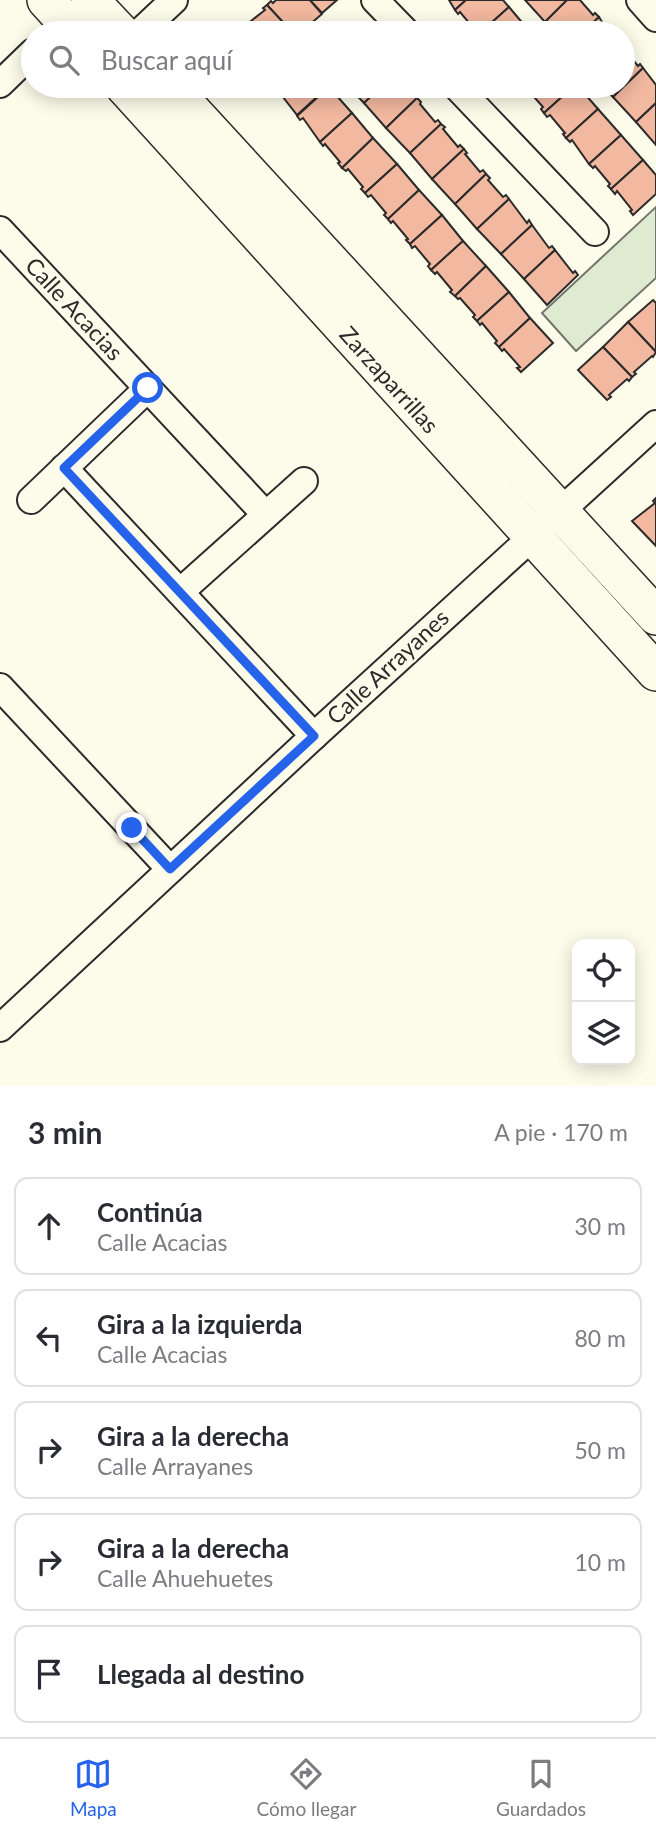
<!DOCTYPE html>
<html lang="es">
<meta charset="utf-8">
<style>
body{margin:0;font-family:Lato,sans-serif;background:#f7f7f7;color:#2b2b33}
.controls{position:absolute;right:21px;bottom:21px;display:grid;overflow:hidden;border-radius:14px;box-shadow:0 4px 18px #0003}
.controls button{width:63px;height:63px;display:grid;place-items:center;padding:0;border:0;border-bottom:2px solid #e1e1e2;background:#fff;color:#2b2b33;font:35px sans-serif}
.stop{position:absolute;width:21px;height:21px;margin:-16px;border:5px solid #2563eb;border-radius:50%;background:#fff}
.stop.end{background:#2563eb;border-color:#fff;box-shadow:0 2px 7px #0008}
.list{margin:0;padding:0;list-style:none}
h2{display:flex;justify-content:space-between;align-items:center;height:91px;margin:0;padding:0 28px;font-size:30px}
h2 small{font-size:23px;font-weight:400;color:#7c7c81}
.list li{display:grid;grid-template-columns:46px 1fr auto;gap:21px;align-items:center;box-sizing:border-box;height:98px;margin:0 14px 14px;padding:0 14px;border:2px solid #e1e1e2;border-radius:14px}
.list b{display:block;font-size:26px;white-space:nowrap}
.list p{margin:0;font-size:23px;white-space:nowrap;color:#7c7c81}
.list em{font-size:23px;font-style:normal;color:#7c7c81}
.icon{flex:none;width:38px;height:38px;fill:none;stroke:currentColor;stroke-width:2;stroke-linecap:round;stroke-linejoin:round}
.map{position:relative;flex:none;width:656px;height:1086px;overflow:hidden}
.search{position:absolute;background:#fff;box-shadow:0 4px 18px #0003;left:21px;right:21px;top:21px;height:77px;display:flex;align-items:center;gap:18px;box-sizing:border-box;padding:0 24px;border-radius:38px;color:#7c7c81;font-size:26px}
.sheet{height:651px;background:#fff}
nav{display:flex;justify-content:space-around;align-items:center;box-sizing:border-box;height:98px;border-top:2px solid #e1e1e2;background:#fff;font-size:19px;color:#7c7c81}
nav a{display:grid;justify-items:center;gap:4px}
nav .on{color:#2563eb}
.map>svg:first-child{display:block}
</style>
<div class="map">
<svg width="656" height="1086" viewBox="0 0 656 1086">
<rect width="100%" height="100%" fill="#fdfbea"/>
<polygon fill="#deebd1" stroke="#74746e" stroke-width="2" points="656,207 656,278 576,351 542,313"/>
<g fill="#f2b8a0" stroke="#2b2b2b" stroke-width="2">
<polygon points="276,0 310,0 322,14 300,33 293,33 267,5 271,1 273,3"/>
<polygon points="310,0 337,0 322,13"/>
<polygon points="449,0 466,0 455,10"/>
<polygon points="466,0 503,0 509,7 480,33 474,33 475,30 460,12 458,14 455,10"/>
<polygon points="525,0 567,0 545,22"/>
<polygon points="567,0 580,0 593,15 595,13 599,17 582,33 555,33 545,22"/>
<polygon points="267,5 293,33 247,33 242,28 265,10 263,8"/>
<polygon points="509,7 531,33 480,33"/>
<polygon points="599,17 609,33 582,33"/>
<polygon points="349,23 355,33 338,33"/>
<polygon points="623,48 638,66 640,64 643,68 613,97 602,86 623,86"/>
<polygon points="643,68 656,85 656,103 636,122 613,97"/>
<polygon points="278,86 329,86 297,115 279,92 277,93 274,90"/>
<polygon points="348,86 382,86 364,103"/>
<polygon points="382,86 403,86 412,97 414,95 417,98 386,128 364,103"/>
<polygon points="524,86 574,86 544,113 541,109 543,107 527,89 525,91 522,87"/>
<polygon points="574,86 578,86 598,109 566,138 563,134 565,133 550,115 547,117 544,113"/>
<polygon points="329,87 352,113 320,142 303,118 300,120 297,116"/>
<polygon points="417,98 421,102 420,104 435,122 438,120 441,124 410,153 386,128"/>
<polygon points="656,103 656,145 636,122"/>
<polygon points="598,109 621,135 589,164 572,140 570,142 566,138"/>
<polygon points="352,113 373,138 342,168 338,163 340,162 325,144 323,146 320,142"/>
<polygon points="441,124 445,127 443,129 458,147 460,145 464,149 432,179 410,153"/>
<polygon points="621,135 643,160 611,189 608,186 610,184 595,166 593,168 589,164"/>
<polygon points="373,138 397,164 365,193 361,189 363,187 348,169 346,171 342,168"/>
<polygon points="464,149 467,153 465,154 480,172 483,170 486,174 455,204 432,179"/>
<polygon points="643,160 656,175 656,194 633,215 630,211 632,210 617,191 615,194 611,189"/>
<polygon points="397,164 419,190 388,219 384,215 386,213 371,195 368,197 365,193"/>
<polygon points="486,174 490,178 488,180 503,197 506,195 509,199 477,229 455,204"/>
<polygon points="419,190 442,215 410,244 406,240 408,239 393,221 391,223 388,219"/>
<polygon points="509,199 527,223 529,220 532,225 501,254 477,229"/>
<polygon points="442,215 463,241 431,270 428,266 430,264 415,246 412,248 410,244"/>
<polygon points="532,225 549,248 552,246 555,250 524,279 501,254"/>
<polygon points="463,241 486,266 455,296 450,292 452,290 437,272 435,274 431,270"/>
<polygon points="555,250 573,273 575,271 578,275 547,305 524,279"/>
<polygon points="486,266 509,292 477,321 473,317 475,315 460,298 458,299 455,296"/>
<polygon points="509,292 530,318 499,347 495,343 497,341 482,323 480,325 477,321"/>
<polygon points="653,300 656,303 656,352 628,322"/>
<polygon points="530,318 553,343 521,372 517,368 520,367 504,349 502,351 499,347"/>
<polygon points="628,322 656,352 653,357 652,356 634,372 636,374 632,377 603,347"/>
<polygon points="603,347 632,377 629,381 627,379 609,395 611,397 607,400 578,370"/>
<polygon points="656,498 656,546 632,521 655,503 653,501"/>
</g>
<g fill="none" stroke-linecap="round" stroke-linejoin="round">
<defs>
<g id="street">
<polyline points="375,0 407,33"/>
<polyline points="640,0 656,18"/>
<polyline points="139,33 174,0"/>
<polyline points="0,84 33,52"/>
<polyline points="456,86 595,232"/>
<polyline points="0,230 265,514"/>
<polyline points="64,468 314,736"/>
<polyline points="31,500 148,388"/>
<polyline points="180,592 304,481"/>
<polyline points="0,687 170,869"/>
<polyline points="0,1028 314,736 656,424"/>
</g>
<g id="secondary">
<polyline points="46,0 76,33"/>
<polyline points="90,0 121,33"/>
<polyline points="124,86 656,672"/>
<polyline points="169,86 656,616"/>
</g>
</defs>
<use href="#street" stroke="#2b2b2b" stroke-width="30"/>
<use href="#secondary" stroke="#2b2b2b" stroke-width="40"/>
<use href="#street" stroke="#fdfbea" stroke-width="26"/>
<use href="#secondary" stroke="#fdfbea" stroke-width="37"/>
</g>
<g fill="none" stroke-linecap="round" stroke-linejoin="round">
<polyline stroke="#2563eb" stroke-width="9" points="132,828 170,869 314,736 64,468 148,388"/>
</g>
<g text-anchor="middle" stroke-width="5" stroke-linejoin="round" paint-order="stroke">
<g font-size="23" fill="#2b2b2b" stroke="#fdfbea">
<text transform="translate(74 309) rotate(47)" y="8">Calle Acacias</text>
<text transform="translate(389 380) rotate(48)" y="8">Zarzaparrillas</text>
<text transform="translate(388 667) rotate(-43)" y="8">Calle Arrayanes</text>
</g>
</g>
</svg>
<div class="controls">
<button><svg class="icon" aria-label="locate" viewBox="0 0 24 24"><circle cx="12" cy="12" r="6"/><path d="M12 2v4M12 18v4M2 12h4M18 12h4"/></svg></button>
<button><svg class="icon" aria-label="layers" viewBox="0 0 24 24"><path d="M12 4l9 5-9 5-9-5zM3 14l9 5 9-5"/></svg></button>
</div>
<div class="stop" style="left:148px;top:388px"></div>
<div class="stop end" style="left:132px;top:828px"></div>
<div class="search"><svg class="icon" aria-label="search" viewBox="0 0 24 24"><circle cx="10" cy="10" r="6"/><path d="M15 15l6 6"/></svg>Buscar aquí</div>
</div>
<section class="sheet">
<h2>3 min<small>A pie · 170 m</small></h2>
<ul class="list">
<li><svg class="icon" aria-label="ahead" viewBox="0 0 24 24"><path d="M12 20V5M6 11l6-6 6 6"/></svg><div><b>Continúa</b><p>Calle Acacias</p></div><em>30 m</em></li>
<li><svg class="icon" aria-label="left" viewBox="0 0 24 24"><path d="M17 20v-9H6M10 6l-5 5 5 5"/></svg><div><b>Gira a la izquierda</b><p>Calle Acacias</p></div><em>80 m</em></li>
<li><svg class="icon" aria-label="right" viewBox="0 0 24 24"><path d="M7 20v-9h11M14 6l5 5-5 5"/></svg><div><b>Gira a la derecha</b><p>Calle Arrayanes</p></div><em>50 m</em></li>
<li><svg class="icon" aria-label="right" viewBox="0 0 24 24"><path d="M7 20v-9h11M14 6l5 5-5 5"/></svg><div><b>Gira a la derecha</b><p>Calle Ahuehuetes</p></div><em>10 m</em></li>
<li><svg class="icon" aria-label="arrive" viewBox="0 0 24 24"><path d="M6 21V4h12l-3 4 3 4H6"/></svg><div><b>Llegada al destino</b></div></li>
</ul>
</section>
<nav>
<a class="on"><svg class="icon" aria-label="map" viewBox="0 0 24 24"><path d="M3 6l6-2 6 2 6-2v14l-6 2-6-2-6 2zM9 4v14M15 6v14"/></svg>Mapa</a>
<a><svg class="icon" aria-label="directions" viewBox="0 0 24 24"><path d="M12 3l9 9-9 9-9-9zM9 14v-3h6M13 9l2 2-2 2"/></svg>Cómo llegar</a>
<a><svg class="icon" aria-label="saved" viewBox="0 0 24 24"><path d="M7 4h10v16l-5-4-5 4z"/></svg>Guardados</a>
</nav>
